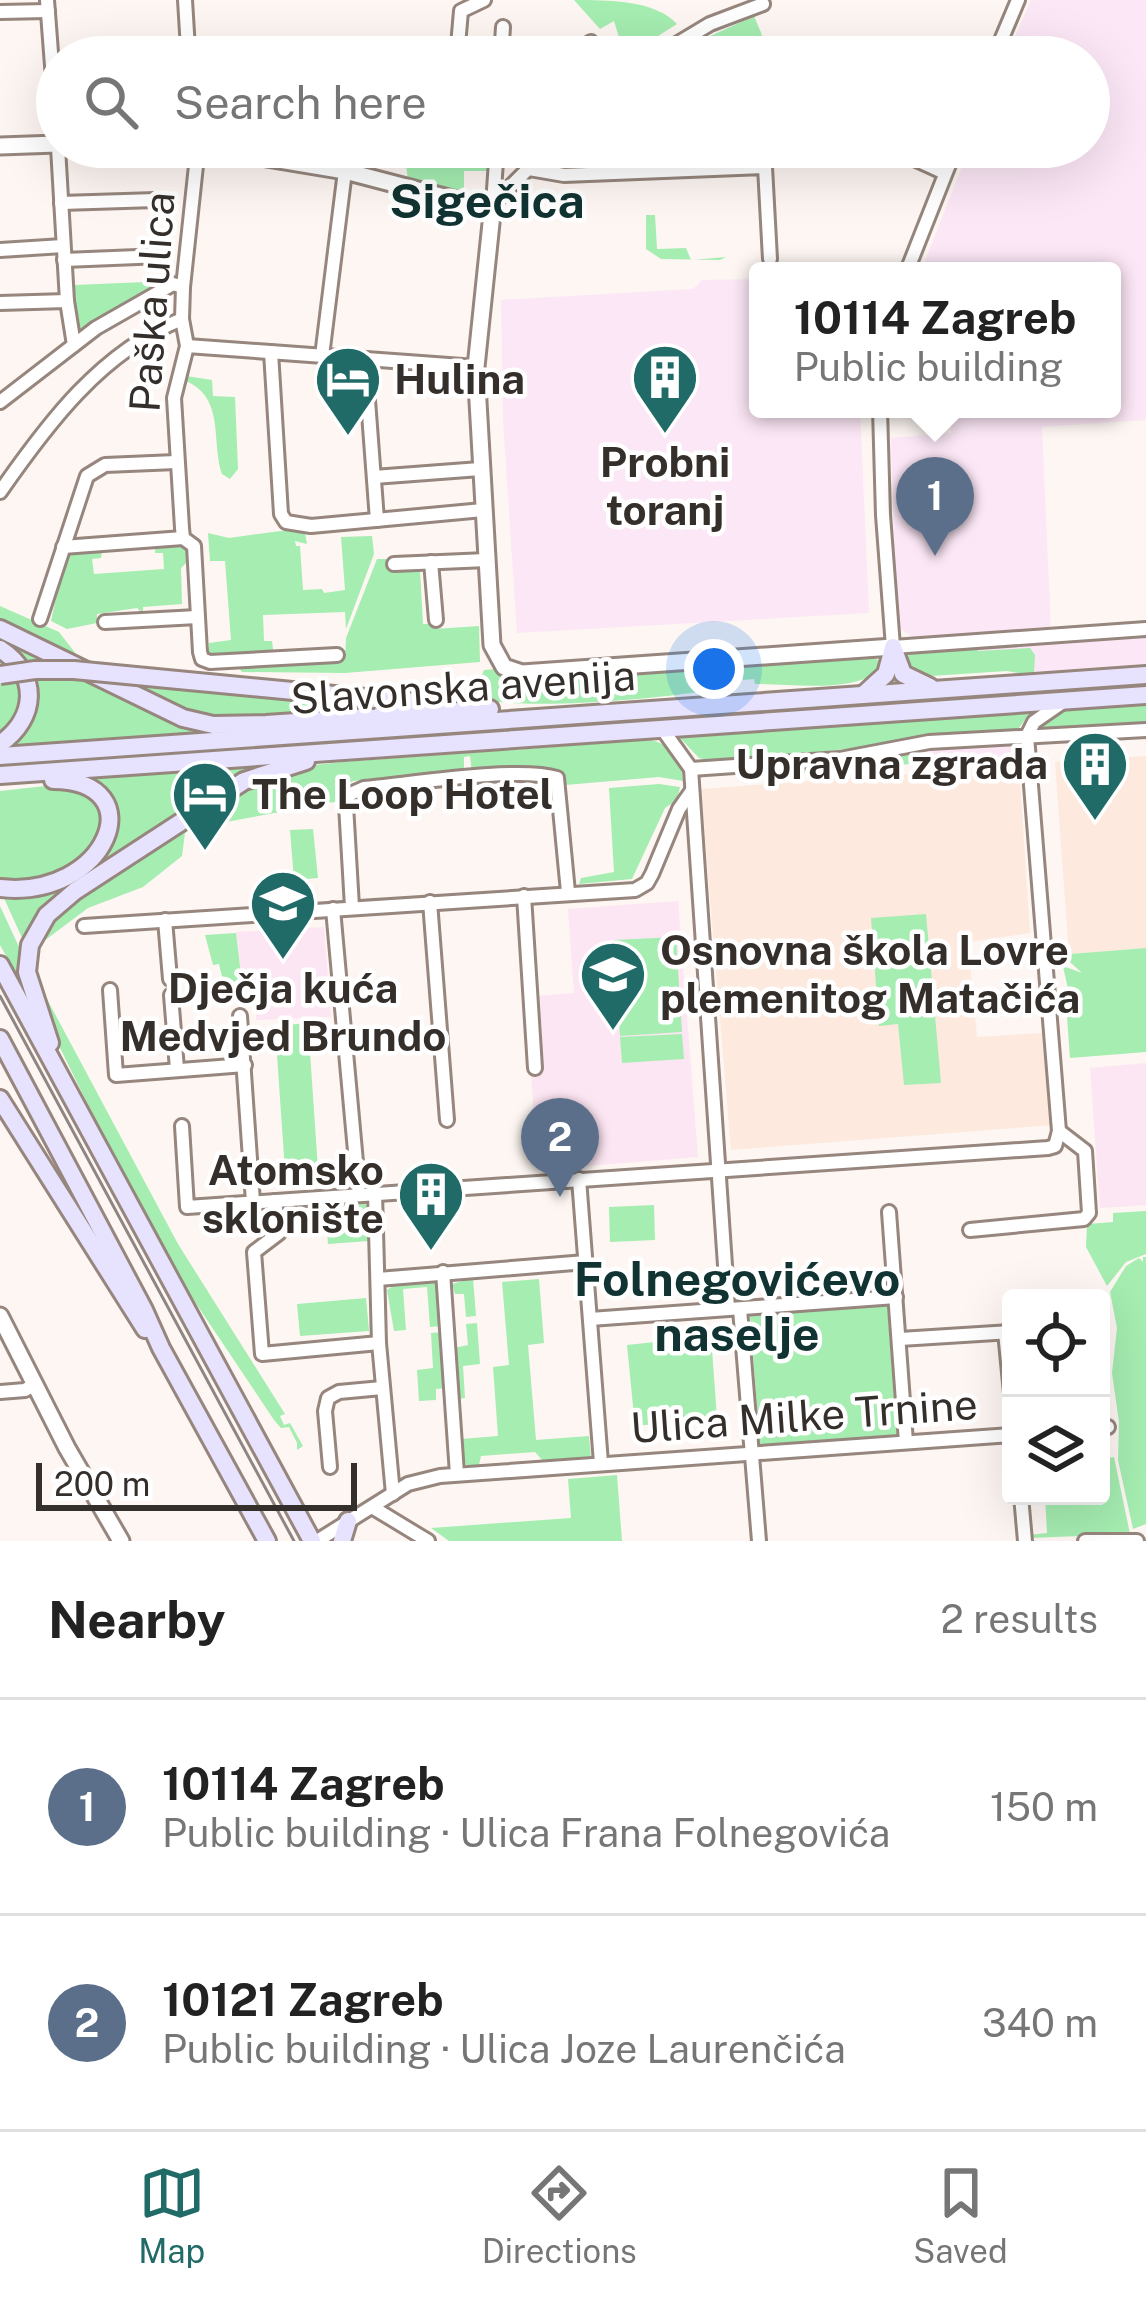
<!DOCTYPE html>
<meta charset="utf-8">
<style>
body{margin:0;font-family:"Public Sans",sans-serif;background:#f6f6f6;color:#222}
.controls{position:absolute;right:36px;bottom:36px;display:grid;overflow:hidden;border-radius:12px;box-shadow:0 12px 48px #0002}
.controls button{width:108px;height:108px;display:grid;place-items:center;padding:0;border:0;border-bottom:3px solid #e0e0e0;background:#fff;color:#222;font:60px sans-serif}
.scale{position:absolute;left:36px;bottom:30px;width:321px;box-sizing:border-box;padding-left:12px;border:6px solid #352f2b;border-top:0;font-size:33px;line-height:42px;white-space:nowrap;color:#352f2b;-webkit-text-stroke:9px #fff;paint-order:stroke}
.you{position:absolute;left:714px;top:669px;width:42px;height:42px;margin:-30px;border:9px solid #fff;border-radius:50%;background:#1a73e8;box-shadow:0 0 0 18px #1a73e833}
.badge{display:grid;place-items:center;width:78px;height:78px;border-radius:50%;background:#206b68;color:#fff;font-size:39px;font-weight:700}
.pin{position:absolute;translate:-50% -99px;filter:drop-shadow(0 3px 6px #0008)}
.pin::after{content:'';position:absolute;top:63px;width:42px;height:36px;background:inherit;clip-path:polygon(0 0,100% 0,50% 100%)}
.popup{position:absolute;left:749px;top:262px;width:372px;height:156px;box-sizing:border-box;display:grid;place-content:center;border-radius:12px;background:#fff;filter:drop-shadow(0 3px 9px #0005);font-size:39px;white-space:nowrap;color:#767676}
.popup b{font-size:45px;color:#222}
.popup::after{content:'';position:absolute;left:50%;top:100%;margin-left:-24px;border:24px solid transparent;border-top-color:#fff}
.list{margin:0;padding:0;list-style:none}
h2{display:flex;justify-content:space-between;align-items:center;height:156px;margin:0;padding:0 48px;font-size:51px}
h2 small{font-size:39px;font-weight:400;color:#767676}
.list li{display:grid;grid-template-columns:78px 1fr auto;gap:36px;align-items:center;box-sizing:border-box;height:216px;padding:0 48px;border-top:3px solid #e0e0e0}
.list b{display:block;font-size:45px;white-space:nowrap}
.list p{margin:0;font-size:39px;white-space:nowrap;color:#767676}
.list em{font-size:39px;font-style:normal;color:#767676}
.icon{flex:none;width:66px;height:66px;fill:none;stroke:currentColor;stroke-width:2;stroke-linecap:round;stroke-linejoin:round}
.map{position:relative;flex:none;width:1146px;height:1541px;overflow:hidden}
.search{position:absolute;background:#fff;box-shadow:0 12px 48px #0002;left:36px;right:36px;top:36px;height:132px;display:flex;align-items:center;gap:30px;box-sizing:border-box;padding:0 42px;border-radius:66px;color:#767676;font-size:45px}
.sheet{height:588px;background:#fff}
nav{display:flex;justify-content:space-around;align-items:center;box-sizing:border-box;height:168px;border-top:3px solid #e0e0e0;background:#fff;font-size:33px;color:#767676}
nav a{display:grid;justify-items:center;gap:6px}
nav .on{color:#206b68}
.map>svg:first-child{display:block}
</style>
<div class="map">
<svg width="1146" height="1541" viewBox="0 0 1146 1541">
<rect width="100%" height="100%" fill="#fdf6f2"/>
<g fill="#fce7f6">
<polygon points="1031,0 1146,0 1146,420 1042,427 1051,630 914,638 900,628 896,617 891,438 951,433 950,409 1112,409 1112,271 921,271 970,147 1089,147 1089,57 1006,57"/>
<polygon points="758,279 758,409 860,409 869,613 517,633 503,421 501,300 693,289 702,280"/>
<polygon points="1146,634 1146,667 1033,673 978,651 976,646"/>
<polygon points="1016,744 1016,752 1021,756 922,763 921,751"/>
</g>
<g fill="#fde9dd">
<polygon points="1146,756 1146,948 1069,954 1055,762"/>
<polygon points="1019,766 1030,933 968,942 977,1037 1042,1033 1052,1125 731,1150 701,789"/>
</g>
<g fill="#fde6f3">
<polygon points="678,901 698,1157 537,1170 531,1070 540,1068 536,996 574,993 568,909"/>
<polygon points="324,927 331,1017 256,1020 256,1002 245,1002 236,932"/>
<polygon points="1146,1063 1146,1205 1100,1208 1090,1068"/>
</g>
<g fill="#a5edb1">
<path d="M574 0C608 0 655 0 677 24L625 57 614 21 600 29Z"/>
<polygon points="754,16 762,35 751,57 743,57 706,38"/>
<polygon points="403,147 493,147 491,171 464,171 464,195 408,179"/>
<polygon points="646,215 655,215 657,249 686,248 691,260 726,257 720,260 661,259 646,249"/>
<polygon points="170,281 82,332 79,330 74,285"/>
<path d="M186 376 212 380 213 396 235 397 238 469 230 479 222 474C211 440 225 398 186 381Z"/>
<polygon points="288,530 305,533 307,544 295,541 296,546 300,546 303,590 322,589 324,593 345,590 341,537 372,536 374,554 346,629 345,612 263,615 264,641 272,641 274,657 209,658 209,643 231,640 225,561 210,561 208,533 229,538"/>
<polygon points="181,545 186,548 188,561 181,568 182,604 143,607 143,614 137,608 97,614 97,623 67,629 51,621 63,565 70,554 102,551 101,558 92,559 94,574 164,569 163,553 155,553 155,547"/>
<polygon points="377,559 390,559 392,571 420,570 423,624 432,624 434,629 479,626 480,662 345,673 242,672 239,668 345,659 346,638"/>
<polygon points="0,606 59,632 83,663 0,622"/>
<polygon points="0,636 182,724 208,732 209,735 8,749 34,709"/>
<polygon points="976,646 978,651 1030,648 1035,655 1034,673 1119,666 1033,676 1007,671 916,677 903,660 915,650"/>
<path d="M874 656 881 664 880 671C849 693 793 684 755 684L754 679 743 680 742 664Z"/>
<path d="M0 660C31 683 21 711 0 736Z"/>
<path d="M735 665 736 681C722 681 708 691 691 693 640 700 518 711 472 697L484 670 496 669 517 679H545Z"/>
<polygon points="129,684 382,708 218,719 186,712"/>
<path d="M1146 703V723L1042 731 1039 728C1060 698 1112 705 1146 703Z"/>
<polygon points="1032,710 1016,732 716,762 699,758 681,739 682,734"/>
<path d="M650 740C672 744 682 760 683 781L659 777 565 785 561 773 553 768 472 773 470 756 464 757V773L353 781 342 788 340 801 193 828 185 833 182 856 143 887 88 908 36 947 45 927 59 912 246 785 305 766 342 762Z"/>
<polygon points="921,751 922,763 793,774 793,770"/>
<path d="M263 764 236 776 60 894 36 915 23 940 3 896C71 895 154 849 94 778Z"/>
<polygon points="659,784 680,787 677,800 665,808 632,879 579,884 581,878 614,872 609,788"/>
<path d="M54 785C106 791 116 831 73 862 66 867 57 876 49 878 35 882 15 880 0 881V791Z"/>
<polygon points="313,829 318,878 294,880 290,830"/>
<polygon points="0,906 20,949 18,977 0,945"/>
<polygon points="926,914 941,1083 904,1085 898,1024 879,1026 871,918"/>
<polygon points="236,933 243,991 226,993 219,964 213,965 205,935"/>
<polygon points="676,937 682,1032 620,1036 614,940"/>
<polygon points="1146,948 1146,1052 1070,1058 1065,990 1068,989 1063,966 1082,973 1071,963 1063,964 1062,951 1070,954"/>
<polygon points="32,971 178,1244 285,1414 280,1416 284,1425 290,1423 303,1446 297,1450 297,1443 289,1427 281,1428 274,1420 191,1296 109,1148 42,1011"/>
<polygon points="308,1023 319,1184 286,1185 275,1026"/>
<polygon points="682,1034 684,1059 622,1063 620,1037"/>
<polygon points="366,1204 369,1241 328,1244 325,1207"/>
<polygon points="654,1205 655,1240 610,1242 609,1207"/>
<polygon points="1146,1211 1146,1254 1126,1262 1107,1286 1086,1247 1087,1224 1113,1222 1113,1213"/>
<polygon points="1143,1257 1146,1257 1146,1524 1133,1529 1118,1460 1119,1422 1112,1373 1117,1328 1110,1292 1126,1266 1139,1258 1143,1262"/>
<polygon points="473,1278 476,1316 466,1317 464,1294 455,1294 452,1284"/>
<polygon points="539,1279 544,1343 528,1345 536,1440 589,1436 591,1459 544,1462 535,1452 481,1456 479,1465 466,1467 461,1439 498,1436 493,1367 509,1365 502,1282"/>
<polygon points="433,1281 439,1285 442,1326 430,1327 427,1287 403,1289 406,1330 394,1331 387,1290 396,1284"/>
<polygon points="366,1298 369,1331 300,1336 297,1304"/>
<polygon points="887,1303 897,1437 760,1447 750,1315"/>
<polygon points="477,1323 480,1364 463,1366 465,1398 456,1399 454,1348 468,1345 466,1324"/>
<polygon points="443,1332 446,1388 436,1389 436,1400 419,1401 417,1370 433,1368 431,1333"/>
<polygon points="711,1336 717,1418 635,1426 627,1345"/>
<polygon points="1114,1457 1130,1534 1030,1538 1028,1535 1047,1533 1045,1496 1101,1496 1101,1459"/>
<polygon points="617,1475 622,1541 449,1541 431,1528 571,1518 568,1479"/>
</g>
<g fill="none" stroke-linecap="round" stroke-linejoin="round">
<defs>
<g id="minor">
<polyline points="47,0 57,131"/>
<polyline points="185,0 188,49 235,45 262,53 262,57"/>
<polyline points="0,12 48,11"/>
<polyline points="677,44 708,57"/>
<polyline points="457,57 461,11 484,0"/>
<polyline points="501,57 503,27"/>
<polyline points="569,57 591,42 606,57"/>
<polyline points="655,57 710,24 763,4"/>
<polyline points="994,57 1018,0"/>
<polyline points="58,147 67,301 74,345"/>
<polyline points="198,147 183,287 182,319 187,346 174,398 182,528 183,538 194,546 200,652 202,659 210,662 337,655"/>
<polyline points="888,147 945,173"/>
<polyline points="529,169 564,175 765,167 770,259"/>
<polyline points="61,203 156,200"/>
<polyline points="493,204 550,147"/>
<polyline points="493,204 497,147"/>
<polyline points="0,250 63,246"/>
<polyline points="64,260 162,256"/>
<polyline points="907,271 956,147"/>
<polyline points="0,303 67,301"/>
<polyline points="187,346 476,367"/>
<polyline points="271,352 281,514 286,522 311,526 483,510"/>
<polyline points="322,356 345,171"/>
<polyline points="365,360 377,520"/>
<polyline points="0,402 96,328 173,284 183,287"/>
<polyline points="880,409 883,515 893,647 1146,629"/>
<polyline points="374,477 480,469"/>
<path d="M0 492C48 423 101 352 182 319"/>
<polyline points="63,547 183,538"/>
<polyline points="431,562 436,620"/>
<polyline points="394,564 487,560"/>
<polyline points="40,619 87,476 105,465 176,462"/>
<polyline points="105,622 197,617"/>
<polyline points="663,730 691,769 728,1309"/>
<polyline points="691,769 840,759 929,742 1146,730"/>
<polyline points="524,896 535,1068"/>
<polyline points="430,902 447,1120"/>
<path d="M352 907 346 805 348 795 364 788C409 784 518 766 557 778L568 892"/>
<polyline points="333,909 359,1195"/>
<polyline points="165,920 170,979"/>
<polyline points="84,926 635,890 647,883 652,874 679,809 691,792"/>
<polyline points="110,990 116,1075 245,1065"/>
<polyline points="171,995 177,1069"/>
<polyline points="240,1016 253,1202"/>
<polyline points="182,1126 187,1207 1048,1148 1055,1146 1059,1131 1085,1151 1089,1213 1084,1219 970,1230"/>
<polyline points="1059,1131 1027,736 1034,722 1060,704"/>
<polyline points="579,1179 601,1463"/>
<polyline points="375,1193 379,1343 393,1494"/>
<polyline points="275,1201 279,1233 254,1252 262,1354 379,1343"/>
<polyline points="889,1212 906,1442"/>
<polyline points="443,1272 457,1474"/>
<polyline points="378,1279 586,1262"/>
<polyline points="740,1309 759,1541"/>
<polyline points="590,1319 896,1297"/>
<polyline points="1005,1332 1011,1393"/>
<polyline points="900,1339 1011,1332"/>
<polyline points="0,1392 25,1390 35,1384"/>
<polyline points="1101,1428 1108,1427"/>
<polyline points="330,1467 325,1411 328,1398 339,1392 382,1388"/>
<polyline points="1021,1496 1025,1541"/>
<polyline points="372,1507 428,1541"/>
<polyline points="317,1541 408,1484 440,1476 1011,1435"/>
<polyline points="1085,1541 1137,1541"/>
</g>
<g id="tertiary">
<polyline points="0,146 57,144"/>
<polyline points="201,147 345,171 475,205 493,204 476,367 492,645 504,667 522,673 893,647"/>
<polyline points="0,1316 67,1448 121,1541"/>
</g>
<g id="secondary">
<polyline points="0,629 183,718 213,725 266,724 490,709"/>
<polyline points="893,647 903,674 930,687"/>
<path d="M0 649C40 675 37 718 0 744"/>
<polyline points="863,695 886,674 893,648"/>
<polyline points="376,699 431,703"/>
<polyline points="0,756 1146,675"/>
<polyline points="0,775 1146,695"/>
<path d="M0 888C106 900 156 781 53 780"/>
<polyline points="0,965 312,1541"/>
<polyline points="0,1039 144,1310 161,1348 267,1541"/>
<polyline points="50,1043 27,972 30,945 47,915 75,891 244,781 306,761"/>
<polyline points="0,1099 145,1329"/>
<polyline points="342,1541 348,1521"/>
</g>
</defs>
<use href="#minor" stroke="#96867d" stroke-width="18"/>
<use href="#tertiary" stroke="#96867d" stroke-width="21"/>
<use href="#secondary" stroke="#96867d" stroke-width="22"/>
<use href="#minor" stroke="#fff" stroke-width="12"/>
<use href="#tertiary" stroke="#fff" stroke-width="15"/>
<use href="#secondary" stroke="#e7e2fd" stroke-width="16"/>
<polyline stroke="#8d8682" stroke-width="3" points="0,996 294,1541"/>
<defs>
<polyline id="secondary-bridge" points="0,675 35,670 74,670 376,699"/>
</defs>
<use href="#secondary-bridge" stroke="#96867d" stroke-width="22" stroke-linecap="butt"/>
<use href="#secondary-bridge" stroke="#e7e2fd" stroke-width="16"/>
</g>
<defs>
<symbol id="building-pin" viewBox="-11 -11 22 30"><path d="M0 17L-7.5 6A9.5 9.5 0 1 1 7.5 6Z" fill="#206b68" stroke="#fff"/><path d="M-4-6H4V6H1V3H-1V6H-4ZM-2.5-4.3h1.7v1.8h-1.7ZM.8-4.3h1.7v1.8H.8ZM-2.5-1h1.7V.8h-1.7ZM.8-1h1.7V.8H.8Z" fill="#fff"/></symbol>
<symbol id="hotel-pin" viewBox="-11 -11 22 30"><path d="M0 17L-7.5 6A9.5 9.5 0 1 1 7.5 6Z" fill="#206b68" stroke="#fff"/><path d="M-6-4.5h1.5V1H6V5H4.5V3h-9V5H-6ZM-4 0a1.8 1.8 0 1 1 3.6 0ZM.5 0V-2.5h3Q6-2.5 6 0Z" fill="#fff"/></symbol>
<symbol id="school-pin" viewBox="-11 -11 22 30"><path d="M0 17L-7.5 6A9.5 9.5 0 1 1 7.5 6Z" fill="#206b68" stroke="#fff"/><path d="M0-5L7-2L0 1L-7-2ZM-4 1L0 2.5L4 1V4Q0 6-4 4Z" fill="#fff"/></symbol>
</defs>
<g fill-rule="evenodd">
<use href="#building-pin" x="627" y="339" width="76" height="104"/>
<use href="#hotel-pin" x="310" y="341" width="76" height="104"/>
<use href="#building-pin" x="1057" y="726" width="76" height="104"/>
<use href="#hotel-pin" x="167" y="756" width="76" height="104"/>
<use href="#school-pin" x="245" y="865" width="76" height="104"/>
<use href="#school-pin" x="575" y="936" width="76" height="104"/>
<use href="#building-pin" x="393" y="1156" width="76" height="104"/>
</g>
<g text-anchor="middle" stroke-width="9" stroke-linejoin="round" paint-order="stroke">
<g font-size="42" fill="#352f2b" stroke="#fff">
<text transform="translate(152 302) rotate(-86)" y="15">Paška ulica</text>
<text transform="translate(463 687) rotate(-4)" y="15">Slavonska avenija</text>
<text transform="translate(804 1416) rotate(-4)" y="15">Ulica Milke Trnine</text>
</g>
<g font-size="42" font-weight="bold" fill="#352f2b" stroke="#fff" text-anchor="start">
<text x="394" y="394">Hulina</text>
<text x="665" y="477" text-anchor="middle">Probni<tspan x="665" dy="48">toranj</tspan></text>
<text x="1048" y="779" text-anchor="end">Upravna zgrada</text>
<text x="252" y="809">The Loop Hotel</text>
<text x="660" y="965">Osnovna škola Lovre<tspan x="660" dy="48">plemenitog Matačića</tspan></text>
<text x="283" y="1003" text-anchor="middle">Dječja kuća<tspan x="283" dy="48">Medvjed Brundo</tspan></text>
<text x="384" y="1185" text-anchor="end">Atomsko<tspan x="384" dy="48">sklonište</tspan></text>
</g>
<g font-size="48" font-weight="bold" fill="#113331" stroke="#fff">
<text x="487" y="218">Sigečica</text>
<text x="737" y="1296">Folnegovićevo<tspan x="737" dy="55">naselje</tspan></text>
</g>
</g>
</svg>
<div class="controls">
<button><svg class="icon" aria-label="locate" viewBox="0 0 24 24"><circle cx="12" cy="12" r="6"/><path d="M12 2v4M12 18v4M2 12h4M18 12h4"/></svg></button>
<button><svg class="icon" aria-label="layers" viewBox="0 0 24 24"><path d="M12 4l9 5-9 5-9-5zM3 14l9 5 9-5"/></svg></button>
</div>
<div class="scale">200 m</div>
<div class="you"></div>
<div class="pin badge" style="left:935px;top:556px;background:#5c6f8a">1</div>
<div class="popup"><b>10114 Zagreb</b>Public building</div>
<div class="pin badge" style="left:560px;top:1197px;background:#5c6f8a">2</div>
<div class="search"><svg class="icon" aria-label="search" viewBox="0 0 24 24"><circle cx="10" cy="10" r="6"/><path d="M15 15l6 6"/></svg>Search here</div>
</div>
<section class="sheet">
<h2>Nearby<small>2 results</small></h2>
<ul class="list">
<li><span class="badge" style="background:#5c6f8a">1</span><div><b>10114 Zagreb</b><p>Public building · Ulica Frana Folnegovića</p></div><em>150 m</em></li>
<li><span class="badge" style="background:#5c6f8a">2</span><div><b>10121 Zagreb</b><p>Public building · Ulica Joze Laurenčića</p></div><em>340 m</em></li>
</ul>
</section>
<nav>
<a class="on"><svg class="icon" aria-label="map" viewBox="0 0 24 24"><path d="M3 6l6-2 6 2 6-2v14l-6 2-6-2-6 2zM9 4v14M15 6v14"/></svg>Map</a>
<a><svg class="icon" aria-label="directions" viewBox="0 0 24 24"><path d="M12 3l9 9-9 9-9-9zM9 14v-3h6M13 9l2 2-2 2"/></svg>Directions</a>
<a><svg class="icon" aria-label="saved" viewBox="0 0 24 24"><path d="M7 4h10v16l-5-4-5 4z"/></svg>Saved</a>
</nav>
